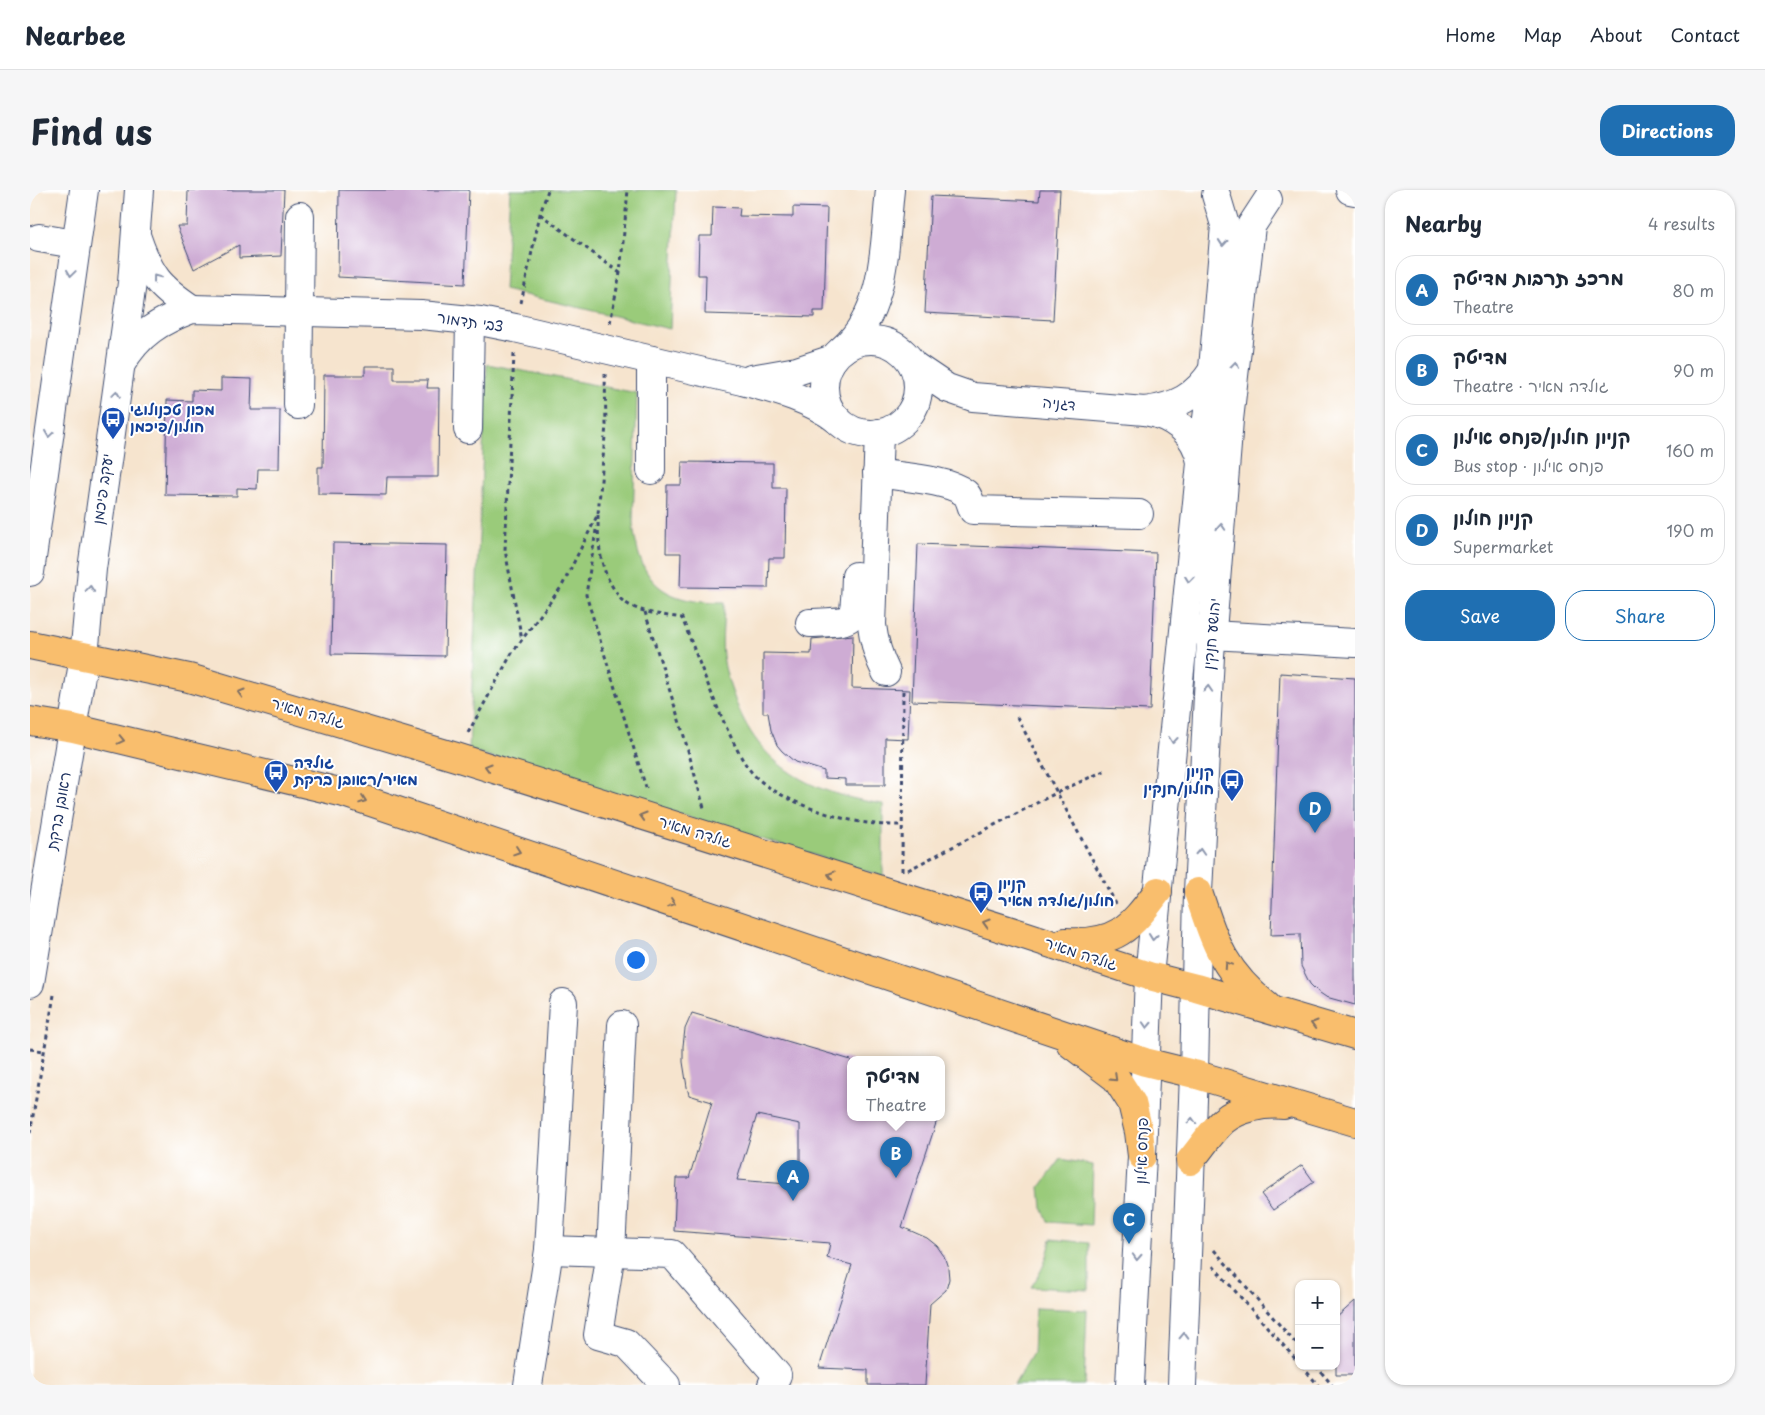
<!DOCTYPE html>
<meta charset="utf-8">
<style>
body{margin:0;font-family:"Playpen Sans","Playpen Sans Hebrew",sans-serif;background:#f6f6f7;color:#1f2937}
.controls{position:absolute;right:15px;bottom:15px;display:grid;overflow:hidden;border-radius:10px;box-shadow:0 1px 4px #0004}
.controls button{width:45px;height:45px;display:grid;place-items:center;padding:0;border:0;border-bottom:1px solid #e0e1e3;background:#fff;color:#1f2937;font:25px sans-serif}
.you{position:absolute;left:605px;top:769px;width:18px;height:18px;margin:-12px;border:4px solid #fff;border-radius:50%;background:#1a73e8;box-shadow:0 0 0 8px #1a73e833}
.badge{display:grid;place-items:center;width:32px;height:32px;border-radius:50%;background:#1f6fb2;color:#fff;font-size:16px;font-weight:700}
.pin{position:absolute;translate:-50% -41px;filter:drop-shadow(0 1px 2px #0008)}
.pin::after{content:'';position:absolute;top:26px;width:18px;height:15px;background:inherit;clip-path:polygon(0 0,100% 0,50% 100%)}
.popup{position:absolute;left:817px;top:866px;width:98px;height:65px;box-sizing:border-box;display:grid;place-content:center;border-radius:10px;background:#fff;filter:drop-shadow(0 1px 4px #0005);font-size:16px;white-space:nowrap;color:#747a83}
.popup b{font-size:19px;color:#1f2937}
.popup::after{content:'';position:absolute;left:50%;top:100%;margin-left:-10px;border:10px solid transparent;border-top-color:#fff}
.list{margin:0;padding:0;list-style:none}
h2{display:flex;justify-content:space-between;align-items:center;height:65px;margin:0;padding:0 20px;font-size:21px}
h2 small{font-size:16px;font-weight:400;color:#747a83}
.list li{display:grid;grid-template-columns:32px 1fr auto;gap:15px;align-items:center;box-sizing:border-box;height:70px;margin:0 10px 10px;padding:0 10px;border:1px solid #e0e1e3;border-radius:20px}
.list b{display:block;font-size:19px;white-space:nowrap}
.list p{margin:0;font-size:16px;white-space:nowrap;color:#747a83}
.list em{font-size:16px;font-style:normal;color:#747a83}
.actions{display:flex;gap:10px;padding:15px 20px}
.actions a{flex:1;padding:11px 0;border:1px solid #1f6fb2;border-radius:20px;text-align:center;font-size:18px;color:#1f6fb2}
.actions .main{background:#1f6fb2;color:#fff}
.map{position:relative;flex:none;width:1325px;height:1195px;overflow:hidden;border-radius:20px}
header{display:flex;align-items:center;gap:30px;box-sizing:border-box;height:70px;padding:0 25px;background:#fff;border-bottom:1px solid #e0e1e3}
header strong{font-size:24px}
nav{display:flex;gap:28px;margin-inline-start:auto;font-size:18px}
.intro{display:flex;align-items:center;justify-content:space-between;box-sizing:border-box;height:120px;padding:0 30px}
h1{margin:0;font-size:35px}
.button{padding:12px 22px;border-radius:20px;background:#1f6fb2;color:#fff;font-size:18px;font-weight:700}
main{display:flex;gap:30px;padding:0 30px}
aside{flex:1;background:#fff;border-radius:20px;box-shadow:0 1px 4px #0004}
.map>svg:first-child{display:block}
</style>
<header>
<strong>Nearbee</strong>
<nav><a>Home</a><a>Map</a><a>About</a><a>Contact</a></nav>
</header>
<div class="intro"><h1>Find us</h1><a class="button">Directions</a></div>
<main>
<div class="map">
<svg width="1325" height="1195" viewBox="0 0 1325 1195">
<rect width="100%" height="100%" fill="#fff"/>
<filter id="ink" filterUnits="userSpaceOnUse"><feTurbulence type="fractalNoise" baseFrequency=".02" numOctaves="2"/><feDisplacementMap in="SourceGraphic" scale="10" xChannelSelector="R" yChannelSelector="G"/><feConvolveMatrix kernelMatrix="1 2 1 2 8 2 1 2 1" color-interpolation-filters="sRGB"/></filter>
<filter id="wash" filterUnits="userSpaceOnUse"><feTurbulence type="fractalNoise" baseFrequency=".0096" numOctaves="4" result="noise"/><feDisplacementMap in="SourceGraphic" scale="20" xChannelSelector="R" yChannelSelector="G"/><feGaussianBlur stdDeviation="1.12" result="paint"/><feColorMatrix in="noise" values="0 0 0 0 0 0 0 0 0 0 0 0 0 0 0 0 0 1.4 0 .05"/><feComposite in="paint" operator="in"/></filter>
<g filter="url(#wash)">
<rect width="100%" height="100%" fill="#f6e4ce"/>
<g fill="#9acb7a" stroke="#5a7d6c">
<polygon points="480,0 646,0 640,139 474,100"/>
<path d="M457 174 607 203 603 333C609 394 634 413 694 413 694 430 691 449 693 466 695 480 699 494 704 507 729 578 783 604 853 614V686L439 560Z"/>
<polygon points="1031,969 1063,975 1061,1035 1018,1032 1012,1017 1010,997"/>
<path d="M1021 1049 1059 1053V1100L1001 1097C1012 1081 1018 1068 1021 1049Z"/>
<polygon points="1005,1118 1057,1120 1054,1195 984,1195 1003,1163"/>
</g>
<g id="blocks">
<g fill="#ceacd4" fill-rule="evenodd">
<polygon points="158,0 254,0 251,66 209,68 209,55 164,79 147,36 157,36"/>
<polygon points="309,0 439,0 435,94 308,87"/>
<polygon points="1010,0 1030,0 1023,130 895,123 901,6 1009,11"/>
<polygon points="683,17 710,18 709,26 763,27 763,17 797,18 794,121 784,121 784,127 675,124 676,85 668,85 669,46 682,46"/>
<polygon points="335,176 364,176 364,190 398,190 397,198 409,198 408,287 357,287 356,305 288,304 288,277 293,277 294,185 335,185"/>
<polygon points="191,188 222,189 221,220 250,220 249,279 228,279 227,299 207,298 207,306 135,305 137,210 162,211 162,200 191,201"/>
<polygon points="652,272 743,273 743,298 756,298 755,368 739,368 738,398 650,397 651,363 636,363 637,295 651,295"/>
<polygon points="303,353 417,355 415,466 301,464"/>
<polygon points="888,354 1126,363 1120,520 882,511"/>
<polygon points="823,445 822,498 880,500 878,549 855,548 855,595 815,595 815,589 794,588 794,581 765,572 752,561 747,555 741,540 738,523 733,523 733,463 781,464 782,449"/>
<polygon points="1250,483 1325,488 1325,815 1296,807 1287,801 1280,794 1271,776 1270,744 1241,745"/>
<path d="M662 823 821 870V927H908L872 1037 897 1048 907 1056 914 1066 918 1078 919 1089 916 1100 900 1114 895 1195H838V1180L789 1178 822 1075 797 1068 800 1053 644 1041 646 988H659L682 912 659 905 657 897 653 872V856L655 839ZM727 925 770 934V995L707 990Z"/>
<polygon points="1272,975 1284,992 1243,1020 1231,1004"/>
<polygon points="1325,1111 1325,1185 1306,1185 1306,1128"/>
</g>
</g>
</g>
<g filter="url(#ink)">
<use href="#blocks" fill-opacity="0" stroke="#3c4a6f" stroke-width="1"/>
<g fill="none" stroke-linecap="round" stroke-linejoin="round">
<defs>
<g id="minor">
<polyline points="1320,0 1325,1"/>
<polyline points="9,48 45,54"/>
<path d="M107 48C120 86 129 97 162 119"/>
<circle cx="841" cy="197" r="47"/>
<path d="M813 159C857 120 854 54 860 0"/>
<polyline points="621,170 621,280"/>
<path d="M91 174C109 143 130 131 162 119L391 125 450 131 485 138 712 191C746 200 779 208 808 230"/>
<path d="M883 175 917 198 943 207 1115 221C1143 226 1166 243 1171 272"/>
<polyline points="721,189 767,181 803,169"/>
<polyline points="268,215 270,26"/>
<path d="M1115 221C1146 217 1166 207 1183 180"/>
<polyline points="438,239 440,130"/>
<path d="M849 243 842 435C844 453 848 466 856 482"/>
<path d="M847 283C869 287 918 289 935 303 939 306 941 315 943 320L1109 324"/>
<polyline points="0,382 54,0"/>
<path d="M780 433C828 431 824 434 826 386"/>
<polyline points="1166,439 1181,445 1325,453"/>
<polyline points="0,793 54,467 62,379 102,93 109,0"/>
<polyline points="592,835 581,1062 568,1145 596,1153 636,1195"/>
<polyline points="519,1060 642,1064 747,1185 742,1195"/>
<polyline points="498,1195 519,1060 533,813"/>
<polyline points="1100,1195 1112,966 1119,786 1171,273 1182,191 1195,35 1186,5"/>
<polyline points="1152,1195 1164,884 1168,702 1180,466 1199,230 1221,36 1238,10"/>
</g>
<g id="major">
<polyline points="0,455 159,488 426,567 997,746 1119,786 1166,798 1325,845"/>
<polyline points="0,531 43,538 314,603 1115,872 1164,884 1325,932"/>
<path d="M1168 702C1185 753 1193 781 1237 816"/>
<path d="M1035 752C1085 755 1100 739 1128 701"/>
<polyline points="1041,854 1086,888 1102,913 1109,942 1112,966"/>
<path d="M1160 971C1171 958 1181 942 1193 931 1208 918 1234 913 1254 915"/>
</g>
</defs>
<use href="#minor" stroke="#3c4a6f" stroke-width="30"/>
<use href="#major" stroke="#3c4a6f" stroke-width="30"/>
<g stroke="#3c4a6f" stroke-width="3" stroke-dasharray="4 4" stroke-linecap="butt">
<polyline points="510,24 590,83"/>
<polyline points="491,113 510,24 518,0"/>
<polyline points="580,133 590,83 598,0"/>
<polyline points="484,164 475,360 492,450"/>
<path d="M568 325C568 352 569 379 586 402 588 405 590 409 593 411 608 423 634 425 652 428 667 466 681 505 698 541 706 557 713 574 726 587 750 610 804 629 838 633 849 635 861 635 872 635"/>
<polyline points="566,340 556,405 617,601"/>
<polyline points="615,422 654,546 674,618"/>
<polyline points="987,527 1086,714"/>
<polyline points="438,543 482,463 532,396 568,324 576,235 575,184"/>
<polyline points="878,680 1026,603 1076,580"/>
<polyline points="872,681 873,500"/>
<polyline points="0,859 14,861"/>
<polyline points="0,943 24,805"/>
<polyline points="1184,1060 1269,1157"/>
<polyline points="1183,1076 1269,1173"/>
<polyline points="1272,1176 1288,1195"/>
<polyline points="1286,1176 1302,1195"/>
</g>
<use href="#minor" stroke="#fff" stroke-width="28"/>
<use href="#major" stroke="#f9be6d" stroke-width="28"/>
</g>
<defs><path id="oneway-chevron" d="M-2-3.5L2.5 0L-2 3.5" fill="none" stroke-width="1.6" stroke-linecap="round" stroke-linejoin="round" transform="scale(1.25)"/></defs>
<g stroke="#8d97ae">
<use href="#oneway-chevron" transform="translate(1193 53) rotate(95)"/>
<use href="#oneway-chevron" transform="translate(41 83) rotate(98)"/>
<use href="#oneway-chevron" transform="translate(126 88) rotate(-127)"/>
<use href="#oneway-chevron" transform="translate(1205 175) rotate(-84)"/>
<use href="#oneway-chevron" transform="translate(86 204) rotate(-82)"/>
<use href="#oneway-chevron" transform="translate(19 244) rotate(98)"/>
<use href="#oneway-chevron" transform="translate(1191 337) rotate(-86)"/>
<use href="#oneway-chevron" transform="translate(1159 389) rotate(96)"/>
<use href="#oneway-chevron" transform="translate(60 399) rotate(-85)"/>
<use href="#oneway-chevron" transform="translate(1178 499) rotate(-87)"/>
<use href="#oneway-chevron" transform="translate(1143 550) rotate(96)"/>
<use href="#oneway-chevron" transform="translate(1170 662) rotate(-87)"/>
<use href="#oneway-chevron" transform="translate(1123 747) rotate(96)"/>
<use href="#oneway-chevron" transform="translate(1117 835) rotate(93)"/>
<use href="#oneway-chevron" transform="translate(1162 931) rotate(-88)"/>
<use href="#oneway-chevron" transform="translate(1107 1067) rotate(93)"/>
<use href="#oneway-chevron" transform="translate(1154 1146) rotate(-88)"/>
</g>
<g stroke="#7f6f65">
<use href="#oneway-chevron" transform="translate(211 503) rotate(-164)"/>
<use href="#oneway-chevron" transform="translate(91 550) rotate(13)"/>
<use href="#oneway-chevron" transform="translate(458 577) rotate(-163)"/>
<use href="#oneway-chevron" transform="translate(333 610) rotate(19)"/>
<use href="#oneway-chevron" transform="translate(613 626) rotate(-163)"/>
<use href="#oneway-chevron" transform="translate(487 661) rotate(19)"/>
<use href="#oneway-chevron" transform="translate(801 685) rotate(-163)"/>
<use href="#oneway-chevron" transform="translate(642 713) rotate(19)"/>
<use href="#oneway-chevron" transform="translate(956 733) rotate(-163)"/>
<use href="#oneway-chevron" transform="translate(1198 775) rotate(-124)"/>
<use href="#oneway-chevron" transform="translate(1284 834) rotate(-164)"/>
<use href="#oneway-chevron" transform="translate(1084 888) rotate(44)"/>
</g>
</g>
<defs>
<symbol id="bus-pin" viewBox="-11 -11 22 30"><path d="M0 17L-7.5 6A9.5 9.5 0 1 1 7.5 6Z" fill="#1a4fb4" stroke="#fff"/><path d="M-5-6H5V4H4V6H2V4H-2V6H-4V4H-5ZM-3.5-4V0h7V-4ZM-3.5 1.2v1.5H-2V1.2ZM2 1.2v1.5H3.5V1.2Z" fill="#fff"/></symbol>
</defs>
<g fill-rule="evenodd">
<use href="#bus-pin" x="69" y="215" width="28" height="38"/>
<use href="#bus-pin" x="232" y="568" width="28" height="38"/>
<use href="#bus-pin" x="1188" y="577" width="28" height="38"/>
<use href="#bus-pin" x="937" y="689" width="28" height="38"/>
</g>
<g text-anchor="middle" stroke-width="4" stroke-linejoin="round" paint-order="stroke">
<g font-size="15" fill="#1b2f5e" stroke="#fff">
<text transform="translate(440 132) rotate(8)" y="5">צבי תדמור</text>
<text transform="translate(1029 214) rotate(5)" y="5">דגניה</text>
<text transform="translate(73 299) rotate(-82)" y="5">יעקב פיכמן</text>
<text transform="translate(1182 444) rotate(-85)" y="5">יהושע חנקין</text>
<text transform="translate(278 523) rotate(16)" y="5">גולדה מאיר</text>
<text transform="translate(29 621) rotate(-80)" y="5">ראובן ברקת</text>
<text transform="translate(665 642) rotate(17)" y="5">גולדה מאיר</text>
<text transform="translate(1051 764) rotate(18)" y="5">גולדה מאיר</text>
<text transform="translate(1112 961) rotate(-88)" y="5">פנחס אילון</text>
</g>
<g font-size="15" font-weight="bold" fill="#164399" stroke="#fff" text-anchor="start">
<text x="100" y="225">מכון טכנולוגי<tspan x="100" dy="17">חולון/פיכמן</tspan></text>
<text x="264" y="578">גולדה<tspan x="264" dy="17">מאיר/ראובן ברקת</tspan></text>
<text x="1184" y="587" text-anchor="end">קניון<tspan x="1184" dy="17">חולון/חנקין</tspan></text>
<text x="968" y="699">קניון<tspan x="968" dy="17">חולון/גולדה מאיר</tspan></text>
</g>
</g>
</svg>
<div class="controls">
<button>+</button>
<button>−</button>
</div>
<div class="you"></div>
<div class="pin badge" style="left:763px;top:1011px">A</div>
<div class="pin badge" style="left:866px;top:988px">B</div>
<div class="popup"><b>מדיטק</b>Theatre</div>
<div class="pin badge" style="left:1099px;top:1054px">C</div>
<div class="pin badge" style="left:1285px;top:643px">D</div>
</div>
<aside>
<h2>Nearby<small>4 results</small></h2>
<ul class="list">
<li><span class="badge">A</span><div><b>מרכז תרבות מדיטק</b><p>Theatre</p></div><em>80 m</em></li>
<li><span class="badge">B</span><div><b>מדיטק</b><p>Theatre · גולדה מאיר</p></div><em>90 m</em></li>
<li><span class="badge">C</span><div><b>קניון חולון/פנחס אילון</b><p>Bus stop · פנחס אילון</p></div><em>160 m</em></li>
<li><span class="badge">D</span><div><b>קניון חולון</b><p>Supermarket</p></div><em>190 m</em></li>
</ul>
<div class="actions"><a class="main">Save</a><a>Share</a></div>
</aside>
</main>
